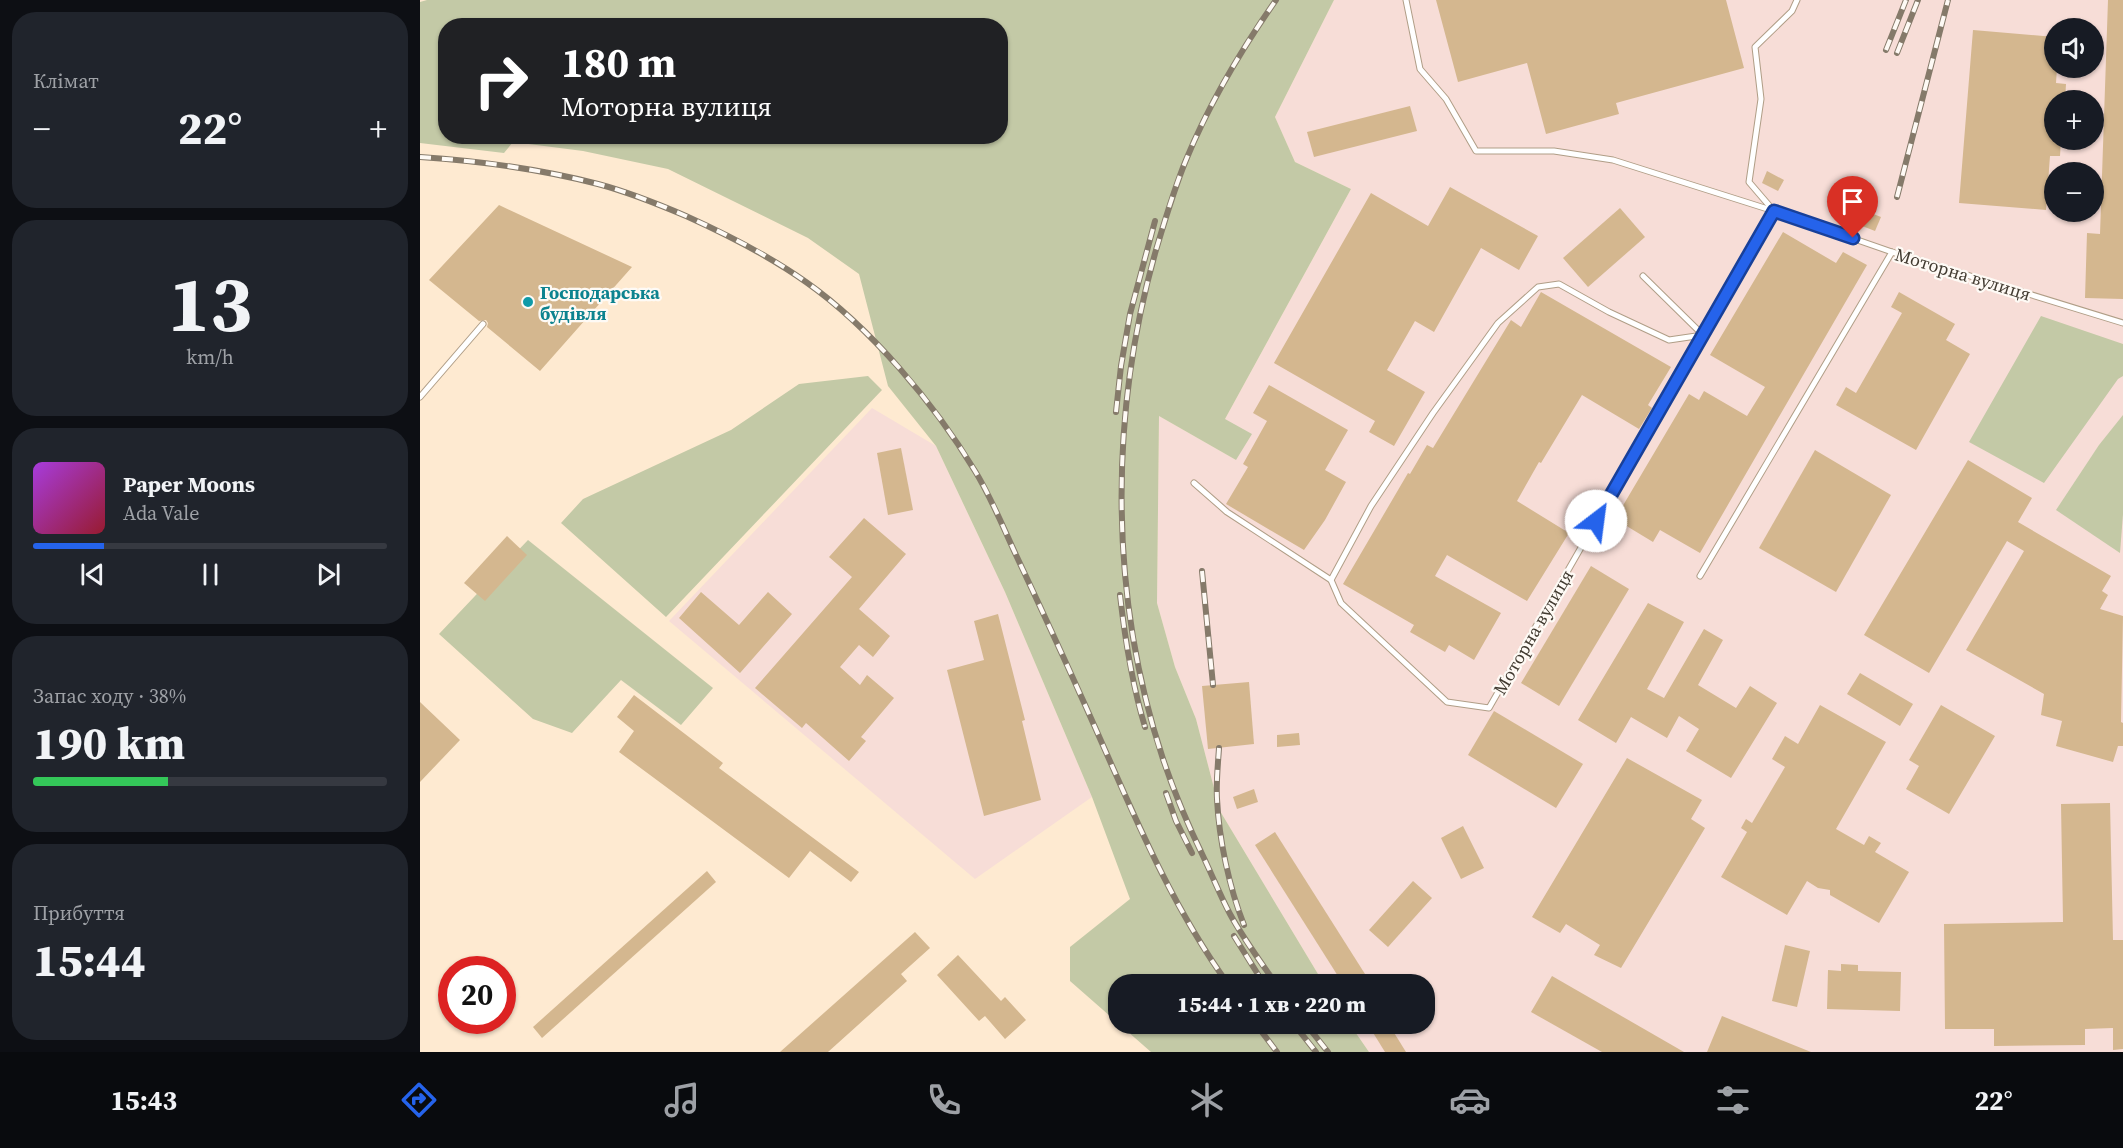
<!DOCTYPE html>
<html lang="uk">
<head>
<meta charset="utf-8">
<style>
  body { margin:0; font-family:"Source Serif 4",serif; background:#20242c; color:#f1f3f6; height:100vh; display:flex; flex-direction:column; font-size:22px; white-space:nowrap }
  * { box-sizing:border-box; margin:0 }
  p { font-size:20px; color:#9ea1a6 }
  .icon { flex:none; width:33px; height:33px; fill:none; stroke:currentColor; stroke-width:2; stroke-linecap:round; stroke-linejoin:round }
  .map { position:relative; flex:1; overflow:hidden }
  .drawer { display:flex; flex-direction:column; gap:12px; padding:12px; background:#0d0f14; width:420px }
  .drawer>* { flex:none }
  .banner { position:absolute; left:18px; top:18px; width:570px; height:126px; border-radius:24px; box-shadow:0 2px 4px #0004; background:#202124; color:#fff; overflow:hidden }
  .buttons { position:absolute; left:1624px; top:18px; display:grid; gap:12px }
  .buttons a { display:grid; place-items:center; width:60px; height:60px; border-radius:50%; background:#171b24; box-shadow:0 2px 4px #0004; font-size:30px }
  .speed { position:absolute; left:18px; top:956px; display:flex; gap:12px; font-size:30px; font-weight:700; text-align:center }
  .speed>* { display:grid; place-content:center; width:78px; height:78px; border-radius:50%; background:#171b24; box-shadow:0 2px 4px #0004; line-height:1 }
  .speed .limit { border:9px solid #d22; background:#fff; color:#111 }
  .pin { position:absolute; display:grid; place-items:center; width:51px; height:51px; color:#fff; margin:-62px -26px; border-radius:50% 50% 50% 0; rotate:-45deg; box-shadow:0 0 6px #0007 }
  .pin .icon { rotate:45deg }
  .me { position:absolute; width:66px; margin:-33px; rotate:30deg; stroke-linejoin:round; filter:drop-shadow(0 0 4px #0008) }
  .turn { display:flex; align-items:center; gap:21px; height:126px; padding:0 24px; font-size:27px }
  .turn .icon { width:78px; height:78px; stroke-width:2.5 }
  .turn b { display:block; font-size:42px; line-height:51px }
  .big { font-size:45px; font-weight:800; line-height:1.1 }
  .drawer .card { flex:1; display:flex; flex-direction:column; justify-content:center; gap:9px; min-width:0; padding:0 21px; border-radius:24px; background:#20242c }
  .drawer .dial { align-items:center; gap:0 }
  .dial b { font-size:78px; line-height:1 }
  .song { display:flex; align-items:center; gap:18px }
  .cover { width:72px; height:72px; border-radius:9px; background:linear-gradient(135deg,hsl(280 70% 55%),hsl(350 70% 35%)) }
  .played { height:6px; border-radius:3px; background:linear-gradient(90deg,#2563eb 20%,#363941 20%) }
  .keys { display:flex; justify-content:space-around; direction:ltr }
  .heat { display:flex; justify-content:space-between; align-items:center; font-size:33px; direction:ltr }
  .charge { height:9px; border-radius:4px; background:linear-gradient(90deg,#34c759 38%,#363941 0) }
  .trip { position:absolute; left:688px; top:974px; width:327px; height:60px; border-radius:24px; background:#171b24; box-shadow:0 2px 4px #0004; font-weight:800; line-height:60px; text-align:center }
  .dock { display:flex; height:96px; justify-content:space-around; align-items:center; background:#090b0e; color:#9ea1a6 }
  .dock .icon { width:42px; height:42px }
  .dock .active { color:#2563eb }
  .dock b { font-size:27px; color:#f1f3f6 }
  main { display:flex; flex:1; min-height:0 }
  .map>svg:first-child { display:block }
</style>
</head>
<body>
<main>
<section class="drawer">
<div class="card"><p>Клімат</p>
<div class="heat"><a>−</a><b class="big">22°</b><a>+</a></div>
</div>
<div class="card dial"><b>13</b><p>km/h</p></div>
<div class="card">
<div class="song"><i class="cover"></i><div><b>Paper Moons</b><p>Ada Vale</p></div></div>
<div class="played"></div>
<div class="keys"><svg class="icon" aria-label="previous" viewBox="0 0 24 24"><path d="M18 5L8 12l10 7zM5 5v14"/></svg><svg class="icon" aria-label="pause" viewBox="0 0 24 24"><path d="M8 5v14M16 5v14"/></svg><svg class="icon" aria-label="next" viewBox="0 0 24 24"><path d="M6 5l10 7-10 7zM19 5v14"/></svg></div>
</div>
<div class="card"><p>Запас ходу · 38%</p><b class="big">190 km</b><div class="charge"></div></div>
<div class="card"><p>Прибуття</p><b class="big">15:44</b></div>
</section>
<div class="map">
<svg width="1703" height="1052" viewBox="0 0 1703 1052">
  <rect width="100%" height="100%" fill="#feead1"/>
  <!-- industrial -->
  <g fill="#f7ddd7" fill-rule="evenodd">
    <path d="M914,0H1703V1052H949L929,1023H1005V984H904L800,811L776,719L755,667L737,603L739,416L816,460L805,419L931,189L875,162L855,117ZM1635,28H1674V68H1635ZM1635,100H1674V140H1635ZM1635,172H1674V212H1635Z"/>
    <path d="M452,408L516,446L585,592L672,797L555,879L249,621Z"/>
  </g>
  <!-- green -->
  <g fill="#c3c9a6" fill-rule="evenodd">
    <path d="M7,0H914L855,117L875,162L931,189L805,419L832,434L816,460L739,416L737,603L755,667L776,719L800,811L904,984H699V1023H929L949,1052H731L650,981V947L710,899L672,797L585,592L516,446L468,386L439,274L388,238L248,169L163,151L93,142L84,153L0,143V2ZM26,26H580V136H26Z"/>
    <path d="M1621,316L1703,344V376L1698,379L1624,483L1549,442Z"/>
    <path d="M448,376L462,390L246,617L141,523L163,499L311,430L379,384Z"/>
    <path d="M1703,415V514L1700,553L1636,510L1679,445Z"/>
    <path d="M108,540L293,688L261,725L201,680L152,733L113,719L19,634Z"/>
  </g>
  <!-- building -->
  <g fill="#d4b78f">
    <path d="M1016,0H1306L1324,68L1196,103L1199,114L1126,134L1107,63L1038,82Z"/>
    <path d="M1688,0H1703V299L1665,298L1667,233L1680,234Z"/>
    <path d="M1553,30L1635,37V68H1637L1636,83L1646,84L1645,100H1635V140H1641L1640,156H1630L1626,210L1539,203Z"/>
    <path d="M990,106L997,131L894,157L887,132Z"/>
    <path d="M1347,171L1364,180L1358,191L1342,183Z"/>
    <path d="M1030,187L1118,236L1099,270L1061,248L1014,332L995,321L967,370L1005,392L974,446L949,432L955,421L854,363L951,193L1008,226Z"/>
    <path d="M79,205L212,267L120,371L67,327L68,323L66,320L59,321L9,280Z"/>
    <path d="M1200,208L1225,237L1168,287L1143,258Z"/>
    <path d="M1443,210L1461,217L1455,231L1437,224Z"/>
    <path d="M1363,232L1416,263L1423,252L1447,265L1280,553L1240,530L1233,542L1195,519L1269,394L1279,400L1284,391L1327,416L1345,387L1290,355Z"/>
    <path d="M1121,292L1251,367L1228,405L1232,408L1219,429L1162,395L1121,463L1119,462L1097,501L1149,533L1107,601L1027,555L1015,576L1081,613L1054,660L1029,645L1025,652L990,632L994,625L923,584L988,473L990,474L1007,445L1013,448L1091,320L1101,327Z"/>
    <path d="M1479,292L1535,324L1526,340L1550,354L1496,450L1416,405L1426,387L1436,393L1482,313L1471,307Z"/>
    <path d="M849,385L928,430L905,470L926,482L905,520L884,550L806,504L828,467L823,464L847,421L833,413Z"/>
    <path d="M481,448L493,510L468,515L457,453Z"/>
    <path d="M1395,450L1471,495L1416,592L1339,548Z"/>
    <path d="M1548,460L1612,498L1598,522L1691,576L1682,591L1688,595L1680,609L1703,616L1701,722L1703,723V746H1698L1693,762L1636,746L1642,721L1621,715L1624,694L1546,650L1604,551L1587,541L1509,673L1444,635Z"/>
    <path d="M444,518L486,554L439,609L470,636L453,657L439,645L420,667L440,685L447,675L474,698L441,737L446,741L429,761L386,723L382,728L335,688L432,577L409,557Z"/>
    <path d="M87,536L107,555L65,601L44,583Z"/>
    <path d="M1171,566L1209,589L1139,706L1101,683Z"/>
    <path d="M281,592L319,625L348,592L372,614L320,673L259,618Z"/>
    <path d="M1228,603L1264,622L1227,689L1244,698L1284,629L1303,640L1278,685L1316,708L1330,686L1357,703L1311,778L1266,751L1279,729L1259,716L1247,738L1211,717L1196,743L1158,720Z"/>
    <path d="M578,614L605,720L602,721L621,800L564,816L527,670L564,660L554,621Z"/>
    <path d="M1440,673L1493,704L1480,726L1427,694Z"/>
    <path d="M829,682L834,744L788,749L782,686Z"/>
    <path d="M214,695L303,763L299,768L439,872L431,882L390,851L369,878L199,752L214,731L197,717Z"/>
    <path d="M0,702L40,740L0,782Z"/>
    <path d="M1400,705L1466,742L1416,829L1444,845L1449,836L1461,843L1455,852L1489,872L1459,923L1410,895V890L1398,888L1387,881L1367,915L1301,877L1327,832L1321,828L1326,819L1332,823L1365,767L1352,759L1365,736L1378,744Z"/>
    <path d="M1521,705L1575,736L1529,814L1486,789L1499,766L1489,760Z"/>
    <path d="M1074,711L1163,764L1136,808L1048,755Z"/>
    <path d="M879,733L880,745L857,747V735Z"/>
    <path d="M1207,758L1282,800L1271,819L1285,828L1201,968L1174,955L1180,945L1146,924L1140,933L1112,917Z"/>
    <path d="M834,789L838,802L817,809L813,797Z"/>
    <path d="M1690,803L1693,940H1703V1049L1693,1050V1028L1665,1029V1045L1574,1046V1029H1525L1524,924L1643,922L1641,804Z"/>
    <path d="M1043,826L1064,868L1041,879L1021,838Z"/>
    <path d="M855,832L945,974L930,984H923L835,845Z"/>
    <path d="M287,871L296,882L122,1038L113,1027Z"/>
    <path d="M993,881L1012,898L968,947L949,930Z"/>
    <path d="M495,932L510,948L481,974L487,981L408,1052H360Z"/>
    <path d="M1365,945L1390,951L1377,1007L1352,1001Z"/>
    <path d="M538,955L581,1001L585,997L606,1020L585,1039L565,1016L559,1021L517,975Z"/>
    <path d="M1421,964L1438,965V971L1481,972L1480,1011L1407,1009L1408,970L1421,971Z"/>
    <path d="M1132,976L1264,1052H1182L1111,1012Z"/>
    <path d="M1302,1016L1391,1052H1287Z"/>
    <path d="M947,1023H968L986,1052H965Z"/>
  </g>
  <g fill="none" stroke-linecap="round" stroke-linejoin="round">
    <defs>
      <g id="service">
        <path d="M986,0L1000,69L1026,99L1056,151H1134L1193,160L1354,211L1472,252L1703,323"/>
        <path d="M1353,210L1329,182L1341,99L1335,47L1372,11L1377,0"/>
        <path d="M1223,276L1283,335L1249,340L1189,312L1139,284L1118,287L1078,323L1013,413L951,506L911,580L921,603L1027,702L1069,708L1354,211"/>
        <path d="M0,397L63,324"/>
        <path d="M774,483L807,512L911,580"/>
        <path d="M1280,576L1472,252"/>
      </g>
    </defs>
    <!-- service casing -->
    <use href="#service" stroke="#b09e87" stroke-width="7"/>
    <!-- service -->
    <use href="#service" stroke="#fff" stroke-width="5"/>
    <defs>
      <g id="rail">
        <path d="M1466,50L1486,0"/>
        <path d="M1477,53L1498,0"/>
        <path d="M0,157C60,161 120,169 178,184C208,192 238,204 266,216C308,235 348,255 386,282C450,327 514,403 555,471C571,497 583,527 596,555C618,602 640,649 661,696C706,795 744,895 808,984"/>
        <path d="M1477,197L1528,0"/>
        <path d="M696,412L701,366L710,314L735,221"/>
        <path d="M782,571L793,685"/>
        <path d="M700,595C705,639 712,684 725,727"/>
        <path d="M799,748C798,764 796,782 797,799C799,839 809,887 824,925"/>
        <path d="M746,793L756,821L772,853"/>
        <path d="M814,936L844,984"/>
        <path d="M856,984C840,961 823,938 810,914C800,895 792,875 783,856C768,825 754,792 743,759C689,596 689,415 736,250C745,220 754,189 766,160C789,104 821,50 856,0"/>
        <path d="M835,1023L857,1052"/>
        <path d="M873,1023L896,1052"/>
        <path d="M885,1023L908,1052"/>
      </g>
    </defs>
    <!-- rail casing -->
    <use href="#rail" stroke="#857a6a" stroke-width="6"/>
    <!-- rail -->
    <use href="#rail" stroke="#fefaf5" stroke-width="4" stroke-dasharray="11" stroke-linecap="butt"/>
  </g>
  <g fill="none" stroke-linecap="round" stroke-linejoin="round">
    <defs>
      <path id="route" d="M1176,521L1354,211L1433,238"/>
    </defs>
    <!-- route casing -->
    <use href="#route" stroke="#184099" stroke-width="15"/>
    <!-- route -->
    <use href="#route" stroke="#2563eb" stroke-width="10"/>
  </g>
  <!-- markers -->
  <circle fill="#0f9aa8" stroke="#fefaf5" stroke-width="2" cx="108" cy="302" r="6"/>
  <g text-anchor="middle" dominant-baseline="central" stroke-width="4.5" stroke-linejoin="round" paint-order="stroke">
    <!-- street labels -->
    <g font-size="18" fill="#423b31" stroke="#fefaf5">
      <text transform="translate(1543 274) rotate(17)">Моторна вулиця</text>
      <text transform="translate(1113 632) rotate(-60)">Моторна вулиця</text>
    </g>
    <!-- culture labels -->
    <g font-size="18" font-weight="bold" fill="#0d838f" stroke="#fefaf5" text-anchor="start">
      <text x="120" y="292">Господарська<tspan x="120" dy="21">будівля</tspan></text>
    </g>
  </g>
</svg>
<div class="buttons">
<a><svg class="icon" aria-label="sound" viewBox="0 0 24 24"><path d="M4 9h4l5-4v14l-5-4H4zM17 9q2 3 0 6"/></svg></a>
<a>+</a>
<a>−</a>
</div>
<div class="speed"><div class="limit">20</div></div>
<div class="pin" style="left:1433px;top:238px;background:#d93025"><svg class="icon" aria-label="arrive" viewBox="0 0 24 24"><path d="M6 21V4h12l-3 4 3 4H6"/></svg></div>
<svg class="me" style="left:1176px;top:521px" viewBox="-20 -20 40 40"><circle r="19" fill="#fff"/><path d="M0-13L10 11 0 6-10 11z" fill="#2563eb"/></svg>
<div class="trip">15:44 · 1 хв · 220 m</div>
<div class="banner">
<div class="turn"><svg class="icon" aria-label="right" viewBox="0 0 24 24"><path d="M7 20v-9h11M14 6l5 5-5 5"/></svg><div><b>180 m</b>Моторна вулиця</div></div>
</div>
</div>
</main>
<nav class="dock">
<b>15:43</b>
<svg class="icon active" aria-label="directions" viewBox="0 0 24 24"><path d="M12 3l9 9-9 9-9-9zM9 14v-3h6M13 9l2 2-2 2"/></svg>
<svg class="icon" aria-label="music" viewBox="0 0 24 24"><path d="M9 18V5l10-2v13"/><circle cx="6" cy="18" r="3"/><circle cx="16" cy="16" r="3"/></svg>
<svg class="icon" aria-label="phone" viewBox="0 0 24 24"><path d="M5 4h4l2 5-3 2q2 4 5 5l2-3 5 2v4C11 20 4 13 5 4z"/></svg>
<svg class="icon" aria-label="climate" viewBox="0 0 24 24"><path d="M12 3v18M4 7l16 10M4 17L20 7"/></svg>
<svg class="icon" aria-label="car" viewBox="0 0 24 24"><path d="M5 17H2v-5l4-1 3-4h7l3 4 3 1v5h-3M9 17h6M6 11h13"/><circle cx="7" cy="17" r="2"/><circle cx="17" cy="17" r="2"/></svg>
<svg class="icon" aria-label="filters" viewBox="0 0 24 24"><path d="M4 7h16M4 17h16"/><circle cx="9" cy="7" r="2"/><circle cx="15" cy="17" r="2"/></svg>
<b>22°</b>
</nav>
</body>
</html>
